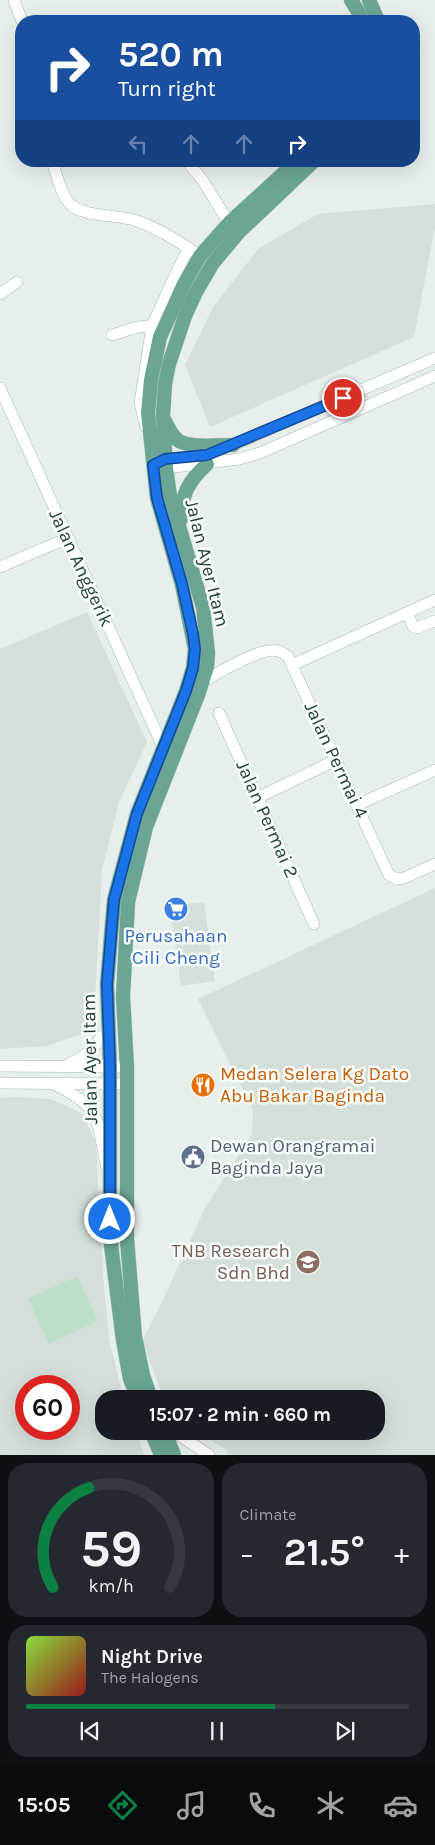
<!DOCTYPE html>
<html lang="en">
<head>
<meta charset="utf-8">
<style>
  body { margin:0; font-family:Karla,sans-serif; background:#242831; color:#f1f3f6; height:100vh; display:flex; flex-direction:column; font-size:19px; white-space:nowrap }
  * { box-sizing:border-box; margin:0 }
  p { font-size:16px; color:#9ea1a6 }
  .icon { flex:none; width:28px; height:28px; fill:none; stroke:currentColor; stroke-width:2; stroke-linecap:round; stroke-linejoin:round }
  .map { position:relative; height:1455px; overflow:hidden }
  .drawer { display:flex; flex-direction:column; gap:8px; padding:8px; background:#0d0f14; flex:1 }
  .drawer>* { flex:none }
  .top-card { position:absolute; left:15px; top:15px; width:405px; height:152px; border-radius:20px; box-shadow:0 5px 20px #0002; background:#1a4fa0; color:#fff; overflow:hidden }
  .speed { position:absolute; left:15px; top:1375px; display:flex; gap:10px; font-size:25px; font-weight:700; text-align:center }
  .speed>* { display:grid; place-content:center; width:65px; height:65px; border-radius:50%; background:#171b24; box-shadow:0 5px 20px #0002; line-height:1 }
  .speed .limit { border:8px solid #d22; background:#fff; color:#111 }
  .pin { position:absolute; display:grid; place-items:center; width:42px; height:42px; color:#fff; margin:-21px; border:2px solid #fff; border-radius:50%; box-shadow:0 1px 5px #0007 }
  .me { position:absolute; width:55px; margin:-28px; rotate:0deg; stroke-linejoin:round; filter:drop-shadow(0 0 4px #0008) }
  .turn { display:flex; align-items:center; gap:18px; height:105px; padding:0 20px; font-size:22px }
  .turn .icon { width:65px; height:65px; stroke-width:2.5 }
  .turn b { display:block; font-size:35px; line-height:42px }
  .lanes { display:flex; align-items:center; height:48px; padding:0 20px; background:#0003; justify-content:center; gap:25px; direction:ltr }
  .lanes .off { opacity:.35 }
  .big { font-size:38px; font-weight:700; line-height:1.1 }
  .drawer .widget { flex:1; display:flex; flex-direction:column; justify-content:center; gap:8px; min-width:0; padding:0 18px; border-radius:20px; background:#242831 }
  .drawer .dial { align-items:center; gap:0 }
  .dial svg { height:130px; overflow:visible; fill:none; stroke:#363941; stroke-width:7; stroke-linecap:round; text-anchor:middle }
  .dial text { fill:#f1f3f6; stroke:none }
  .song { display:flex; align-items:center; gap:15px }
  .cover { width:60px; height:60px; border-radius:8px; background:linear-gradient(135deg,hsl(90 70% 55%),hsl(0 70% 35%)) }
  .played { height:5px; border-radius:2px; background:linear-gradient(90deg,#0b8043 65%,#363941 65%) }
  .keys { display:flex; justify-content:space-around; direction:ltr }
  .heat { display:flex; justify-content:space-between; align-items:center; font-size:28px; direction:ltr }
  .drawer .tiles { flex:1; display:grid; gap:8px; grid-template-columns:1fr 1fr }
  .widget:last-child { grid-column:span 2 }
  .trip { position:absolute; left:95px; top:1390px; width:290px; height:50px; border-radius:20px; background:#171b24; box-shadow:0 5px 20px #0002; font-weight:700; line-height:50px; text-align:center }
  .menu { display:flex; height:80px; justify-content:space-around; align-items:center; background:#090b0e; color:#9ea1a6 }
  .menu .icon { width:35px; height:35px }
  .menu .selected { color:#0b8043 }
  .menu b { font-size:22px; color:#f1f3f6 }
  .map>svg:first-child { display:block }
</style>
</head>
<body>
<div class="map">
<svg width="435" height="1455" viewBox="0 0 435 1455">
  <rect width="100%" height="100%" fill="#e6efeb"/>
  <!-- built -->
  <g fill="#d4dfda" fill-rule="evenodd">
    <path d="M435,204V227L414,337L210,427L185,365L213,307L258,249L318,214Z"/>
    <path d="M87,612L147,742L119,802L102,870L95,1002L81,1034L47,1046L0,1049V649Z"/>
    <path d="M435,888V1455H227L228,1451L196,1431H376V1399H164L142,1341L161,1304L205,1208L252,1134L253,1110L198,999Z"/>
    <path d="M204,902L215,981L181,986L170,906Z"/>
    <path d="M15,1097L51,1099L82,1113L96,1143L103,1274L109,1340L124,1399H104V1431H136L144,1455H0V1098ZM26,1386H69V1429H26Z"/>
  </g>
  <!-- green -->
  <path fill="#bfe0c8" d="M77,1276L98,1321L49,1344L28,1299Z"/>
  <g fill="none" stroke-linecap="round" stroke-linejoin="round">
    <defs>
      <g id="minor">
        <path d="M14,0L22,21"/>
        <path d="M52,161C57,174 60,194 70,204C84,218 119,214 137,221C157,228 177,240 194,252"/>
        <path d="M187,161L203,181L229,223"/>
        <path d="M0,294L17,282"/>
        <path d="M112,335L138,327L152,326"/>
        <path d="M0,388L163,747"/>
        <path d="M146,427L140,403L152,326L178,269L189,248"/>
        <path d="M158,463L165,459L207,455L233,445L435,358"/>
        <path d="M159,467L166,468L239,459L260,453L435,376"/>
        <path d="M0,567L68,538"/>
        <path d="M407,613L413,626L417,628L435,621"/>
        <path d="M292,665L435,600"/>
        <path d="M202,682C218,673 261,646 278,651C282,652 285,654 288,657L389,875L397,879L404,878L435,864"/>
        <path d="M219,713L314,924"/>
        <path d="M257,798L336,760"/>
        <path d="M357,805L435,770"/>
        <path d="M67,1065C90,1054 95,1048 108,1027"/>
        <path d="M0,1066L127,1067"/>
        <path d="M0,1083L127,1084"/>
        <path d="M56,1085C101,1107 97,1120 106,1165"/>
        <path d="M173,1431L209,1455"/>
      </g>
      <g id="major">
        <path d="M351,0L364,21"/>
        <path d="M369,0L378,21"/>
        <path d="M165,421C169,429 173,439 181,442C196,448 217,445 233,445"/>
        <path d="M181,519C182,493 188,482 207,464"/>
        <path d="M138,1399L130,1379L123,1340L110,1237V1067L107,984L114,900L137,814L186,691L193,668L195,649L182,585L157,498L148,413L151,380L160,337L184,284L200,256L229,223L297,161"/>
        <path d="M151,1399L143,1375L135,1337L127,1239V1067L123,997L128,902L146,827L198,695L207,667L208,653L203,607L170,496L166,468L163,415L165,384L169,364L185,316L196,292L213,263L239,232L314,161"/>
        <path d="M151,1431L161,1455"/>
        <path d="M164,1431L174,1455"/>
      </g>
    </defs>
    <!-- minor casing -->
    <use href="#minor" stroke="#a8b8b2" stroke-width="12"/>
    <!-- major casing -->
    <use href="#major" stroke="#c2cac8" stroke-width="15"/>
    <!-- minor -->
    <use href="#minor" stroke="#fff" stroke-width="11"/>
    <!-- major -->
    <use href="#major" stroke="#6aa596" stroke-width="14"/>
  </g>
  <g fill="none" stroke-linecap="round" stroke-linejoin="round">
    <defs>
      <path id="route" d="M110,1219V1067L107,984L114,900L137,814L186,691L193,668L195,649L193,634L182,584L157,498L153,465L165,459L207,455L343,398"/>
    </defs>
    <!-- route casing -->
    <use href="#route" stroke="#114b97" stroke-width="12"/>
    <!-- route -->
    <use href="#route" stroke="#1a73e8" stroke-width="9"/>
  </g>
  <!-- icons -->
  <defs>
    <symbol id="supermarket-disc" viewBox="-11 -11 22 22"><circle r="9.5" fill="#3f7fe0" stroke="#f7fbf9"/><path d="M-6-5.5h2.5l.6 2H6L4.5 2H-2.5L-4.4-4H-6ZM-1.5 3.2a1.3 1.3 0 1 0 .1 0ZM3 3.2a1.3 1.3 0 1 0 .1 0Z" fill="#fff"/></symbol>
    <symbol id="restaurant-disc" viewBox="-11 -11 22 22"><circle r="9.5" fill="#e8710a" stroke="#f7fbf9"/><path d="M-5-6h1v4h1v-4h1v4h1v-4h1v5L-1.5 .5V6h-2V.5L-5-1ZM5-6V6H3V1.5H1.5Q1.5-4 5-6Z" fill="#fff"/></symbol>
    <symbol id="civic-disc" viewBox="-11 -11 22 22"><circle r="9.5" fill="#5c6f8a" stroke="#f7fbf9"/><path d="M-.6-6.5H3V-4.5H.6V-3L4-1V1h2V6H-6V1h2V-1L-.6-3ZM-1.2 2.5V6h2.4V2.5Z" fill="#fff"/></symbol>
    <symbol id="university-disc" viewBox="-11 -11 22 22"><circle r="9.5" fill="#8d6e63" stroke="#f7fbf9"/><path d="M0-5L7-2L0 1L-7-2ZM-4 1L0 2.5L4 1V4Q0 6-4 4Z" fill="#fff"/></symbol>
  </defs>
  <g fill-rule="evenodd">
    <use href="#supermarket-disc" x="162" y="895" width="28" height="28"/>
    <use href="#restaurant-disc" x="189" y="1071" width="28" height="28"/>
    <use href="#civic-disc" x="179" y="1143" width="28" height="28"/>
    <use href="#university-disc" x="294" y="1248" width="28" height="28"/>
  </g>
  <g text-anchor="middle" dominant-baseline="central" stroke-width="5" stroke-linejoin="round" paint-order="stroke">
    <!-- street labels -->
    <g font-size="19" fill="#24423a" stroke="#f7fbf9">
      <text transform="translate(207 563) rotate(76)">Jalan Ayer Itam</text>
      <text transform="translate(81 568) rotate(65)">Jalan Anggerik</text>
      <text transform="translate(336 760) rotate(65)">Jalan Permai 4</text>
      <text transform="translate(267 819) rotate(66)">Jalan Permai 2</text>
      <text transform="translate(90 1059) rotate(-91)">Jalan Ayer Itam</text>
    </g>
    <!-- shop labels -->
    <g font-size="19" fill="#366cbe" stroke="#f7fbf9">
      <text x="176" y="936">Perusahaan<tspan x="176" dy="22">Cili Cheng</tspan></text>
    </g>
    <!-- food labels -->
    <g font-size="19" fill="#c56008" stroke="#f7fbf9" text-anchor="start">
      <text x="220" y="1074">Medan Selera Kg Dato<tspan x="220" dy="22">Abu Bakar Baginda</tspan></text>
    </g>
    <!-- service labels -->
    <g font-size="19" fill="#4e5e75" stroke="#f7fbf9" text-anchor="start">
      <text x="210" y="1146">Dewan Orangramai<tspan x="210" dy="22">Baginda Jaya</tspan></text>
    </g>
    <!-- education labels -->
    <g font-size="19" fill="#785e54" stroke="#f7fbf9" text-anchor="end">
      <text x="290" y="1251">TNB Research<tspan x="290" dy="22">Sdn Bhd</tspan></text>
    </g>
  </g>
</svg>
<div class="speed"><div class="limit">60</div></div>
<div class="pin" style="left:343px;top:398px;background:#d93025"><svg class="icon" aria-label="arrive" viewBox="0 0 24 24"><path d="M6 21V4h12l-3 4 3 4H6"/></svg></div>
<svg class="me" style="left:110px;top:1219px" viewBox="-20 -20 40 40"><circle r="17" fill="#1a73e8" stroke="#fff" stroke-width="3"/><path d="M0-11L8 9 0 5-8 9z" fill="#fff"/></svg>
<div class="trip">15:07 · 2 min · 660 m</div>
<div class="top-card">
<div class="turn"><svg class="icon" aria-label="right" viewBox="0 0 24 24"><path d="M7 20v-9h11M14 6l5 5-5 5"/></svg><div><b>520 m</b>Turn right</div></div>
<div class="lanes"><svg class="icon off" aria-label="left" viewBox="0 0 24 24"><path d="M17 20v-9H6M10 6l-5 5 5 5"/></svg><svg class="icon off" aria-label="ahead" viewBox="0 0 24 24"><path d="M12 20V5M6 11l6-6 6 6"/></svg><svg class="icon off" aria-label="ahead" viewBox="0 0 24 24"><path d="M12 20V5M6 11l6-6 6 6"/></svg><svg class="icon" aria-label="right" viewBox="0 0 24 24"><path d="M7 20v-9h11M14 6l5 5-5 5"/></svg></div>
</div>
</div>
<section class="drawer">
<div class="tiles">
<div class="widget dial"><svg viewBox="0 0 100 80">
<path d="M14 69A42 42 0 1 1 86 69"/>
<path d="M14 69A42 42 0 0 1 36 8" stroke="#0b8043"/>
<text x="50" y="56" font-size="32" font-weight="700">59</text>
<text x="50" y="72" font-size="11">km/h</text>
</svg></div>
<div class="widget"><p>Climate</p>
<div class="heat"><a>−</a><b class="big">21.5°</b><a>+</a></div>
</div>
<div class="widget">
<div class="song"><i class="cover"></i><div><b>Night Drive</b><p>The Halogens</p></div></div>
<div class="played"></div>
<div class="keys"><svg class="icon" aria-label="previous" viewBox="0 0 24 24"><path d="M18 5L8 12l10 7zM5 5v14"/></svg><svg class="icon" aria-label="pause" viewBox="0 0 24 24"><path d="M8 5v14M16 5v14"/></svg><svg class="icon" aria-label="next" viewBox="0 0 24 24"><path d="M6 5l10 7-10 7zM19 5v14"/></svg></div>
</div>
</div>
</section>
<nav class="menu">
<b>15:05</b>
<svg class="icon selected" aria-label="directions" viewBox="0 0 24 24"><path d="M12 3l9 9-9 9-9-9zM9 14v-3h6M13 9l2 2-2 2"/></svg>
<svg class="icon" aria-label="music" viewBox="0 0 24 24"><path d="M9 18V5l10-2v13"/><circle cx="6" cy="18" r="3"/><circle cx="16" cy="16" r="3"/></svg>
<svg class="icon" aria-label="phone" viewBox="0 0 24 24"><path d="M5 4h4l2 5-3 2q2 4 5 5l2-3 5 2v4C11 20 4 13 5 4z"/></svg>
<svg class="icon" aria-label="climate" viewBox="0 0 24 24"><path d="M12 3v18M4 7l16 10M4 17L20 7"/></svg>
<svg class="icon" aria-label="car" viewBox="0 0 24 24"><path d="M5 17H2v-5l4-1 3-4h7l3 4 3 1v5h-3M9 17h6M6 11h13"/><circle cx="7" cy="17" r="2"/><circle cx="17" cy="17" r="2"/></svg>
</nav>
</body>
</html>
